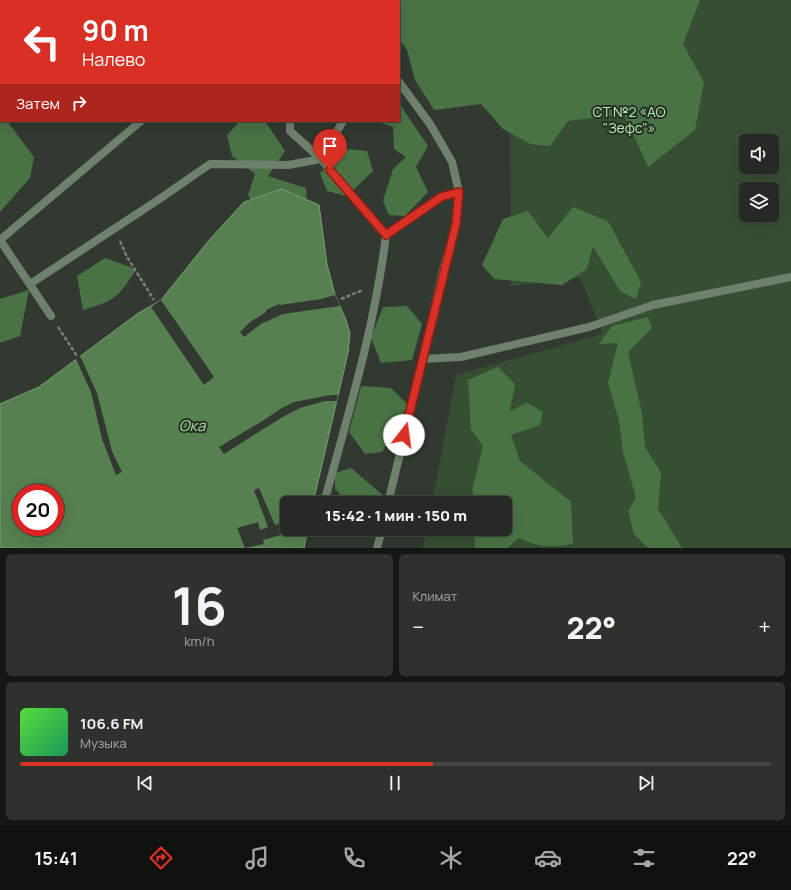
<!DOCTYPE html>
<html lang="ru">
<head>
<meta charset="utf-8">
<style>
  body { margin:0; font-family:Manrope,sans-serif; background:#2d332c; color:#f1f3f6; height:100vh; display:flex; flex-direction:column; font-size:15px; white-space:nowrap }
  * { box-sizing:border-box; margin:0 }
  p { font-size:13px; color:#a3a7a6 }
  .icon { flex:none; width:22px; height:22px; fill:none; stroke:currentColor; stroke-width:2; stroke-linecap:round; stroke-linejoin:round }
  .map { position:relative; height:548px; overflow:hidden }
  .details { display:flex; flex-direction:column; gap:6px; padding:6px; background:#141814; flex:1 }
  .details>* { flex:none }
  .guide { position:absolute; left:0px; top:0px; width:400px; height:122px; box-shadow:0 4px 16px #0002,0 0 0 1px #424741; background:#d93025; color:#fff; overflow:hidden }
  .tools { position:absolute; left:739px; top:134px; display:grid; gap:8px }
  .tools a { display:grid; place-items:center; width:40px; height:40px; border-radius:6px; background:#252b24; box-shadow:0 4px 16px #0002,0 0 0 1px #424741; font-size:20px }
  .speed { position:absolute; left:12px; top:484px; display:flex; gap:8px; font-size:20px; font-weight:700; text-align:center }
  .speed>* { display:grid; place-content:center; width:52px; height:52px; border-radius:50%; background:#252b24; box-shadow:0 4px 16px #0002,0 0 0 1px #424741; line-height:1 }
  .speed .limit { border:6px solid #d22; background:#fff; color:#111 }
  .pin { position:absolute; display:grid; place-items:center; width:34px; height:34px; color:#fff; margin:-41px -17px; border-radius:50% 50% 50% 0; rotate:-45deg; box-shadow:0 0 4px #0007 }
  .pin .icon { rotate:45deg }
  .me { position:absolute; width:44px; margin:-22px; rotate:15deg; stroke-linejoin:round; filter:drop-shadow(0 0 3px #0008) }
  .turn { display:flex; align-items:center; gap:14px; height:84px; padding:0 16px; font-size:18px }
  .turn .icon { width:52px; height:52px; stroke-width:2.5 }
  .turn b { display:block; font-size:28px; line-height:34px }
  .then { display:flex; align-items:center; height:38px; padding:0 16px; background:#0003; gap:8px; font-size:15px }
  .big { font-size:30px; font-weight:800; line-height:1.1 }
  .details .widget { flex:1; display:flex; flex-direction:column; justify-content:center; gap:6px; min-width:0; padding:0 14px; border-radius:6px; background:#2d332c }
  .details .dial { align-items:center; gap:0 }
  .dial b { font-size:52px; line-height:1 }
  .song { display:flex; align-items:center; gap:12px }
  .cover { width:48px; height:48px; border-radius:6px; background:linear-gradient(135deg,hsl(110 70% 55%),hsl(150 70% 35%)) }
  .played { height:4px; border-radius:2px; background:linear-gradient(90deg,#d93025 55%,#424741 55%) }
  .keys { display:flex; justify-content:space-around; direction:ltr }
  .heat { display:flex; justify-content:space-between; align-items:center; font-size:22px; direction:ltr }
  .details .tiles { flex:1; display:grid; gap:6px; grid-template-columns:1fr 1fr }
  .widget:last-child { grid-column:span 2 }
  .trip { position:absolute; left:280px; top:496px; width:232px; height:40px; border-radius:6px; background:#252b24; box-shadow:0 4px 16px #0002,0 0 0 1px #424741; font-weight:800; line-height:40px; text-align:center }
  .dock { display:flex; height:64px; justify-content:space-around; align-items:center; background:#0f110e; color:#a3a7a6 }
  .dock .icon { width:28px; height:28px }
  .dock .on { color:#d93025 }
  .dock b { font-size:18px; color:#f1f3f6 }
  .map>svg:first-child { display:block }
</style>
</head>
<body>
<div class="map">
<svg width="791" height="548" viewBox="0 0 791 548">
  <rect width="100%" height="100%" fill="#313930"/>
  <!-- green -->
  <path fill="#364f32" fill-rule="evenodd" d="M506,0H791V548H423L427,529H505V503H432L456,375L602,334L599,324L580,278L511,286L510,77ZM746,141H772V167H746ZM746,189H772V215H746Z"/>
  <!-- forest -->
  <g fill="#4a7345">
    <path d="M358,0H700L683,44L704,82L695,130L648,167L624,114L568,121L550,146L530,144L503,129L481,104L434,110L415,80L407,50L399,39V1Z"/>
    <path d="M399,103L428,146L416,167L428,192L405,216L389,215L383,201L393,169L406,157L394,149L393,127L376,121H399Z"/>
    <path d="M0,111L1,121H7L34,157L30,178L0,212Z"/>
    <path d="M240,121H265L285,151L268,176L306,188L307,206L259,216L248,195L255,174L232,156L227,135Z"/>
    <path d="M346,149L367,151L373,171L347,196L327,191L320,173Z"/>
    <path d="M573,207L608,221L641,282L636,299L620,291L593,246L587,269L562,285L494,279L482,265L503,219L528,211L548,238Z"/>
    <path d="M105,258L136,269C119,297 114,301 83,310L77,276Z"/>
    <path d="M29,290L20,336L0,343V299Z"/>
    <path d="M407,306L422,324L412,360L381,363L371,338L383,307Z"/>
    <path d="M648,317L652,328L628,352L642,414L645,447L661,473L658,509L682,548H648L634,534L628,511L636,498L623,452L619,421L608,383L618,343L599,344L612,326Z"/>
    <path d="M498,367L515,384L510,411L527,403L543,412L540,425L511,435L520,461L571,502L573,544C550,548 540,547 518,538L508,548H475V534L481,529H505V503H477L472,490L483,446L471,430L468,380Z"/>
    <path d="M361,386L391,388L408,405L382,452L365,454L349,432Z"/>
    <path d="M351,468L385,497L384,503H348L335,489V473Z"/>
  </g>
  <!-- water -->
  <path fill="#568050" stroke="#7d9c79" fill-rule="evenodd" d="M282,189L319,205L327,264L335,295L346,320L350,333L348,353L313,503H287V529H308L304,548H0V404L39,387L137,314L161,300L210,239L244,202ZM21,493H55V527H21Z"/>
  <!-- pier -->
  <g fill="#313930">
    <path d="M335,295L340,306L283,314L261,324L244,337L240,332L250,322L266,312V310L279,304L280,305L321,299Z"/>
    <path d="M161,300L214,377L204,385L151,307Z"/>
    <path d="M80,356L97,393L112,451L122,472L116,475L102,439L91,392L76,359Z"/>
    <path d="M331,395H338L337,401H325L300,408L281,418L224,454L219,447L264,420L280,409L294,402Z"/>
    <path d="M259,488L275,525L287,522V529H302L263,540L264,544L245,548L237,528L258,522L260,530L268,527L254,490Z"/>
  </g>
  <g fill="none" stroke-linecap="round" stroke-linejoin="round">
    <!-- path -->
    <g stroke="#7a8179" stroke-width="2.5" stroke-dasharray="4 2" stroke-linecap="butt">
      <path d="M343,0V1"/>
      <path d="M3,1L5,0"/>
      <path d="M186,1V0"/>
      <path d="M0,2H1"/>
      <path d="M120,241L127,257L154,300"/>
      <path d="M341,299L363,290"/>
      <path d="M58,327L77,356"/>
    </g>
    <!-- lane -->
    <g stroke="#6e816c" stroke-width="8">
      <path d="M343,121L321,159L386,235"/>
      <path d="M0,240L141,121"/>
      <path d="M0,240L51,316"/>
      <path d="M30,284L158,200L210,164L288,165L321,159L290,131V121"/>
      <path d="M423,359L461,357L589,327L653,305L791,277"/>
      <path d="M324,503C348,415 375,326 386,235L441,197L459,192"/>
      <path d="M388,503L423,359L442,274L456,224L459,192L452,162L430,124L399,82"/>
      <path d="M377,548L382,529"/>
    </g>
  </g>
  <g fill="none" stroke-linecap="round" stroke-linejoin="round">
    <defs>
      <path id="route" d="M330,170L386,235L441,197L459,192L456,224L404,435"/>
    </defs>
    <!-- route casing -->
    <use href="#route" stroke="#8d1f18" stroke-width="10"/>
    <!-- route -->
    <use href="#route" stroke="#d93025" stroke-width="7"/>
  </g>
  <g text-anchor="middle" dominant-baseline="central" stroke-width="4" stroke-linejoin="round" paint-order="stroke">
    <!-- park labels -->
    <g font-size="14" fill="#afefa7" stroke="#272f26">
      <text x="629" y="111">СТ №2 «АО<tspan x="629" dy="16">"Зефс"»</tspan></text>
    </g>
    <!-- water labels -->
    <g font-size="15" font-style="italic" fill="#a1e099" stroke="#272f26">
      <text x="192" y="425">Ока</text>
    </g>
  </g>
</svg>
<div class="tools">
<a><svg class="icon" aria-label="sound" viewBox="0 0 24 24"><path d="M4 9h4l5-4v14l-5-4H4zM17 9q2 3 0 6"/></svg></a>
<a><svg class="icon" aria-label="layers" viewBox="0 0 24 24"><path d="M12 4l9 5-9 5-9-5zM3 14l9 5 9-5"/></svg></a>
</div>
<div class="speed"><div class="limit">20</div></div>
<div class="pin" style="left:330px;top:170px;background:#d93025"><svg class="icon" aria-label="arrive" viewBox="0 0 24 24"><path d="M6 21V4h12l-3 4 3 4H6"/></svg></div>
<svg class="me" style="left:404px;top:435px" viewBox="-20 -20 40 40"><circle r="19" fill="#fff"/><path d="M0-13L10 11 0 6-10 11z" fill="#d93025"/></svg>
<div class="trip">15:42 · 1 мин · 150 m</div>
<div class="guide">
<div class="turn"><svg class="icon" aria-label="left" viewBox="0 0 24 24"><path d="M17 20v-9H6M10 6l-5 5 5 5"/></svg><div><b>90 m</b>Налево</div></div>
<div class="then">Затем<svg class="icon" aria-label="right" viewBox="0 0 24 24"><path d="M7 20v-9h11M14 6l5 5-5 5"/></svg></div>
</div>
</div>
<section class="details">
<div class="tiles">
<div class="widget dial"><b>16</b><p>km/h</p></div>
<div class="widget"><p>Климат</p>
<div class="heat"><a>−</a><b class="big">22°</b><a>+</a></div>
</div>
<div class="widget">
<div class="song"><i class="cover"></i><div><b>106.6 FM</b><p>Музыка</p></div></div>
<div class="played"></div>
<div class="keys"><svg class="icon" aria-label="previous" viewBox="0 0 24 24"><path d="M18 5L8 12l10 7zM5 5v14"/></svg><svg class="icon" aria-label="pause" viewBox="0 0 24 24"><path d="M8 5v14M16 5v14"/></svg><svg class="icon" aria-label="next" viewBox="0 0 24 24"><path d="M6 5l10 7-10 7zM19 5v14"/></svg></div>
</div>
</div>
</section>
<nav class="dock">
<b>15:41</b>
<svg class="icon on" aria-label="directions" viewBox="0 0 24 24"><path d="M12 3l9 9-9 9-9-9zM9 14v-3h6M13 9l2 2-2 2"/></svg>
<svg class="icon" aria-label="music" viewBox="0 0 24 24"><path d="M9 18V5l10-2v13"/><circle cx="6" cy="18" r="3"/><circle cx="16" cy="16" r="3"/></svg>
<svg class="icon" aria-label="phone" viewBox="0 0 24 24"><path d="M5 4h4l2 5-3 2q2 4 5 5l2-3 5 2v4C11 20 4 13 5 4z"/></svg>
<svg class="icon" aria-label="climate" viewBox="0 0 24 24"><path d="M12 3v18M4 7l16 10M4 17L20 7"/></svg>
<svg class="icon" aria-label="car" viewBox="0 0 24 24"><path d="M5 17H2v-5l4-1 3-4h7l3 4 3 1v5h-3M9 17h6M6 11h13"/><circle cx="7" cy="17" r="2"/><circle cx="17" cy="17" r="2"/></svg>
<svg class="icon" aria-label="filters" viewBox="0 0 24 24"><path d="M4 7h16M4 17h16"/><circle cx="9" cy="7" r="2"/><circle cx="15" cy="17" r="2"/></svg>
<b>22°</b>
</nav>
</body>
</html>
